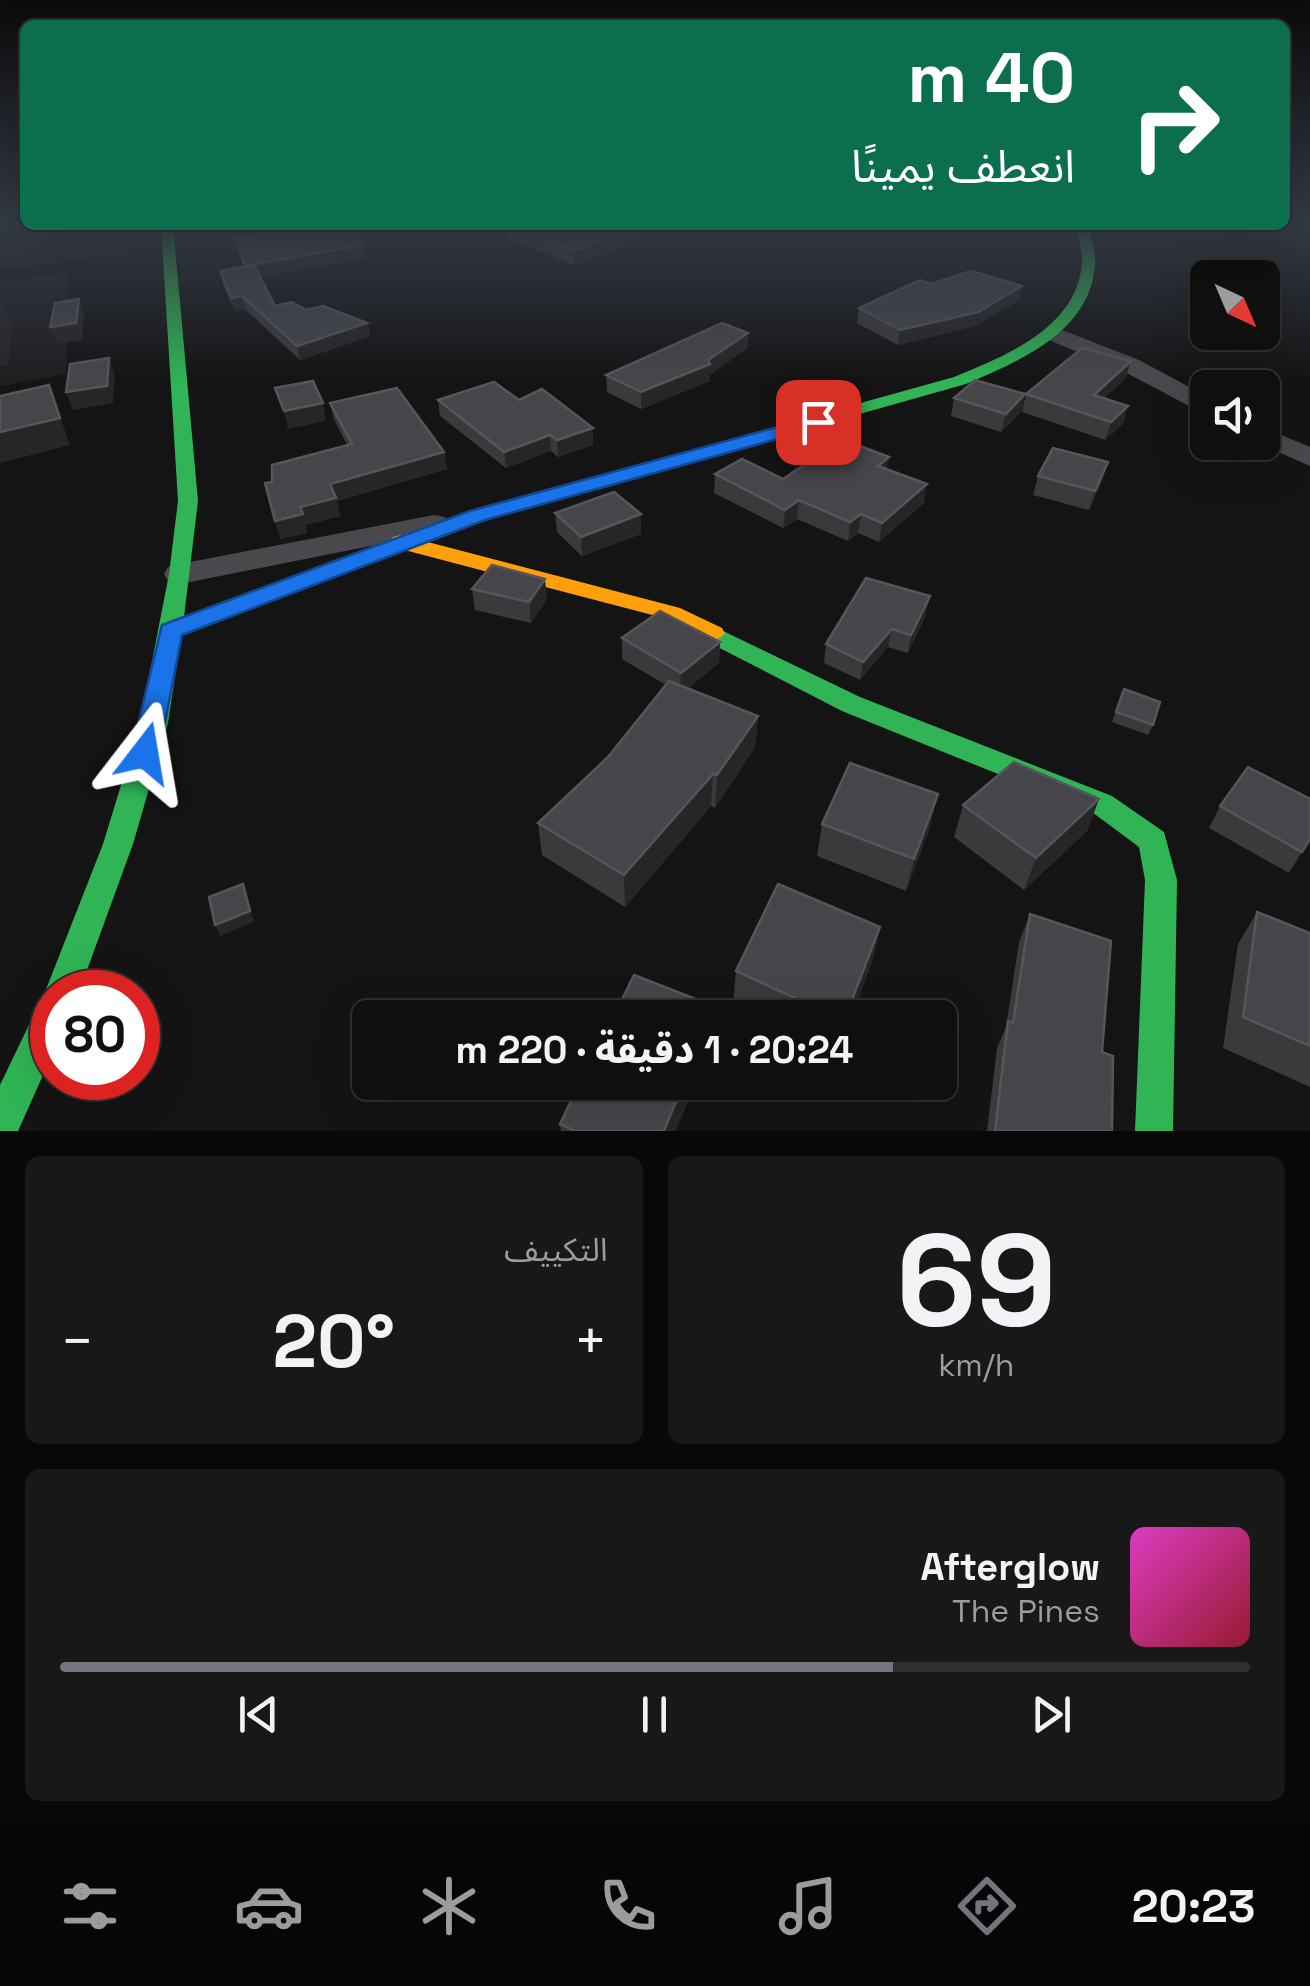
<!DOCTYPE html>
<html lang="ar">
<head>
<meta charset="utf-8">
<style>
  body { margin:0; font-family:"Space Grotesk","Noto Sans Arabic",sans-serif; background:#181818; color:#f1f3f6; direction:rtl; height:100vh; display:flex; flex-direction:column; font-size:38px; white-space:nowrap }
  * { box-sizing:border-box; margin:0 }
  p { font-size:32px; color:#9b9c9e }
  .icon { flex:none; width:55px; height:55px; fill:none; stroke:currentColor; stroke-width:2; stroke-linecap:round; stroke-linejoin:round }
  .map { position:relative; height:1131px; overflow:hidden; direction:ltr }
  .side { display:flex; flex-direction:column; gap:25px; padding:25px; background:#080808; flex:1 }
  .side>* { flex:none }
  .hud { position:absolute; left:20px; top:20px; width:1270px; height:210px; border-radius:15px; box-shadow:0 10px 40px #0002,0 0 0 2px #2f2f2f; direction:rtl; background:#0b6e4f; color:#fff; overflow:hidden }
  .needle { width:65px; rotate:136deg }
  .controls { position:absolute; left:1190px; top:260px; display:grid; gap:20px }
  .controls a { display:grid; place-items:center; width:90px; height:90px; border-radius:15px; background:#0f0f0f; box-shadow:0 10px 40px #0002,0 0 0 2px #2f2f2f; font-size:50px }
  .speed { position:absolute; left:30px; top:970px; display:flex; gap:20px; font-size:50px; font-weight:700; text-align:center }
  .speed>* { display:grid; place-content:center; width:130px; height:130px; border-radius:50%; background:#0f0f0f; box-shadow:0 10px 40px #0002,0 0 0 2px #2f2f2f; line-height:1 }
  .speed .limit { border:15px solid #d22; background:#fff; color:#111 }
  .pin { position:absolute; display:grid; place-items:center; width:85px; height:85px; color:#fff; margin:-42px; border-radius:20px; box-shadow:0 5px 15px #0006 }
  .me { position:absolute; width:110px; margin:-55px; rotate:14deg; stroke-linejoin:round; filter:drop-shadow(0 0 8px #0008) }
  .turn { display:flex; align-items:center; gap:35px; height:210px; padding:0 50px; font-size:45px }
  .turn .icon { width:130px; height:130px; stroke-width:2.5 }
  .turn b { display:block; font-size:70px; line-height:85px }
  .big { font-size:75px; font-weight:800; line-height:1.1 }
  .side .tile { flex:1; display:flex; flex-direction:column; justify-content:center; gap:15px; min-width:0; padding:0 35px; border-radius:15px; background:#181818 }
  .side .dial { align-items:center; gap:0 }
  .dial b { font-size:130px; line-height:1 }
  .song { display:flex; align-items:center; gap:30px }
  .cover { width:120px; height:120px; border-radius:15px; background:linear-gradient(135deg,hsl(310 70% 55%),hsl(350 70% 35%)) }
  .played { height:10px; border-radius:5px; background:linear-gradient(90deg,#73747d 70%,#2f2f2f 70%) }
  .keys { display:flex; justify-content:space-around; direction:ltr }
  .heat { display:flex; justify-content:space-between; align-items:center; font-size:55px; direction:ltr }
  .side .tiles { flex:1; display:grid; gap:25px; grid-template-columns:1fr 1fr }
  .tile:last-child { grid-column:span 2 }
  .trip { position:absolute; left:352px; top:1000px; width:605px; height:100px; border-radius:15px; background:#0f0f0f; box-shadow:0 10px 40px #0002,0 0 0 2px #2f2f2f; font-weight:800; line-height:100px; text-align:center; direction:rtl }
  .menu { display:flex; height:160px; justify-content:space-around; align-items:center; background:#060606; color:#9b9c9e }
  .menu .icon { width:70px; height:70px }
  .menu .selected { color:#73747d }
  .menu b { font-size:45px; color:#f1f3f6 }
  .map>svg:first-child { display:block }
</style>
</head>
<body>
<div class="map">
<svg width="1310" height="1131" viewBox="0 0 1310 1131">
  <rect width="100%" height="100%" fill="#141414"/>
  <!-- built -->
  <g fill="#1f1e21">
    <path d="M0,223L123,225L126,253L0,270Z"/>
    <path d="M69,272L66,374L0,386V282Z"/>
  </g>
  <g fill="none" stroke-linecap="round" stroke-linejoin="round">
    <!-- street -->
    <g fill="#49494d" fill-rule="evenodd">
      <path d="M1052,326L1139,360L1208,397V416L1121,370L1044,338L1041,333Z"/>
      <path d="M1262,427L1310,447V466L1256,442H1262Z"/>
      <path d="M434,515L445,517L449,524L445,531L180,584L168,581L164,574L168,567L180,564Z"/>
    </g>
    <!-- fast -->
    <g fill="#30b455" fill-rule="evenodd">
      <path d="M161,225H173L198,501L184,617L470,512L954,377C1007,355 1076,328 1082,264C1083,251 1078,237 1076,225H1088C1091,237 1096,251 1095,263C1092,331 1020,361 966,384L484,520L181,636L168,723L133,844L79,992H52V1055L18,1131H0V1085L39,1004L48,1001L45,992L103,844L140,723L169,574L178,501Z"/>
      <path d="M713,626L860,697L1112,796L1164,832L1177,880L1173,1131H1135L1145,880L1139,847L1092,812L842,711L704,640L701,634L704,628Z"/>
    </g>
    <!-- slow -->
    <path fill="#ff9f0a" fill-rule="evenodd" d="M401,535L680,608L722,628L725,634L713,642L664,618L393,547L390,542L393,537Z"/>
  </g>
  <!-- wall -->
  <g fill="#3a3a3d">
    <path d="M253,225H351L364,245L366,258L260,277L275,306L306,310L367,323L370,336L300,360L245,309L235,311L223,284L220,271L244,267L235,239L259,236Z"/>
    <path d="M507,226H677L574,265L508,239Z"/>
    <path d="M931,284L1019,300L975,326L898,345L857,323L859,308Z"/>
    <path d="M748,333L747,348L710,375V381L641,409L607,392L606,375Z"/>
    <path d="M1131,361L1125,379L1104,398L1128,406L1123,424L1105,440L1022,412L1026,394Z"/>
    <path d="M1025,394L1021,412L1001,432L951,416L954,398Z"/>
    <path d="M438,400H519L593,445L558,457L551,451L506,468L440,416Z"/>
    <path d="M330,403L444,452L447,469L337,501L340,516L305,525L307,533L280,539L347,445L334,419Z"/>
    <path d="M887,469L924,503L879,542L858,533L848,541L797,519L783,528L714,493L715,474L783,479Z"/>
    <path d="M1038,476L1102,481L1089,510L1033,495Z"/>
    <path d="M555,513L641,534L582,556L557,532Z"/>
    <path d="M472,589L547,599L531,623L475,610Z"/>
    <path d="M926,615L908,653L888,647L860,680L824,663L826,644Z"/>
    <path d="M622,638L720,642L719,663L688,688L758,716L755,747L715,808L711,806L625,907L542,855L538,823L608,757L666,685L622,659Z"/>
    <path d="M1124,689L1153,725L1148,735L1112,722Z"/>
    <path d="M1099,799L1087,831L1024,890L954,837L963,805Z"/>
    <path d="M1220,806L1310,839L1289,873L1209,828Z"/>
    <path d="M822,824L930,827L906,891L817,856Z"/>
    <path d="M1257,912L1310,933V1087L1223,1048L1238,944Z"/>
    <path d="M1030,914L1102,1052L1112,1131H987L997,1048L1006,1027L1019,942Z"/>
    <path d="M880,927L873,959L851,1018H765L733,1003L736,971Z"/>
    <path d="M560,1124L676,1131H561Z"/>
  </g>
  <!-- shaded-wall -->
  <g fill="#262627">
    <path d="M644,225L677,226L574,265V251Z"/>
    <path d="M364,245L366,258L249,279L245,266Z"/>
    <path d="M1022,286L1019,300L975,326L898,345L900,330Z"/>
    <path d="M242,296L245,309L235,311L231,298Z"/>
    <path d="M0,297L12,327L9,365L0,366Z"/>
    <path d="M79,299L84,315L82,340L57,343L50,327Z"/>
    <path d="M367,323L370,336L300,360L297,346Z"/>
    <path d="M748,333L747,348L710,375V381L641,409V392L708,360Z"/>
    <path d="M109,358L115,376L113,403L73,410L66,392Z"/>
    <path d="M1131,361L1125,379L1089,413L1094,395Z"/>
    <path d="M49,385L70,445L0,463V432Z"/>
    <path d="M1025,394L1021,412L1001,432L1006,414Z"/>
    <path d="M323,403L326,421L288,429L284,411Z"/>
    <path d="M1128,406L1123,424L1105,440L1111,422Z"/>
    <path d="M593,428V445L558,457L557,440Z"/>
    <path d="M550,435L551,451L506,468L504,452Z"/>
    <path d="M444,452L447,469L337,501L340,516L305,525L307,533L280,539L275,521L300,507L330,484Z"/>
    <path d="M889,457L886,475L878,466Z"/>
    <path d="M1108,462L1102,481L1089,510L1095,491Z"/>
    <path d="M927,484L924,503L879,542L882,523Z"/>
    <path d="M799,500L797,519L783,528L785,510Z"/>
    <path d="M641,514V534L582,556L581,537Z"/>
    <path d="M861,514L858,533L848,541L850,522Z"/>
    <path d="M545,579L547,599L531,623L529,602Z"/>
    <path d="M930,596L926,615L908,653L911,635Z"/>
    <path d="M892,629L888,647L860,680L863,662Z"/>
    <path d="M720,642L719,663L680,694L681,673Z"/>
    <path d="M758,716L755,747L715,808L717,775Z"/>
    <path d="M713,774L711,806L625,907L624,875Z"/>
    <path d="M938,794L930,827L906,891L914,859Z"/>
    <path d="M1099,799L1087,831L1024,890L1036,858Z"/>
    <path d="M243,884L254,922L220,936L215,925Z"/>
    <path d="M880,927L873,959L851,1018H845Z"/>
    <path d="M684,1082H696L676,1131H664Z"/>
  </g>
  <!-- building -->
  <g fill="#46464a" stroke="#55555b" stroke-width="2.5">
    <path d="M256,225H351L364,245L245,266L235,239L262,236Z"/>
    <path d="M510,225H644L574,251L507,226Z"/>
    <path d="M254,265L275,306L292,302L306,310L323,306L367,323L297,346L242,296L231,298L220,271Z"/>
    <path d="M971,271L1022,286L978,312L900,330L859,308L920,280L931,284Z"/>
    <path d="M79,299L76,323L50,327L55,303Z"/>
    <path d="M722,323L748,333L708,360L710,364L641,392L606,375Z"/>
    <path d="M1082,348L1131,361L1094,395L1128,406L1111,422L1026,394Z"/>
    <path d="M109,358L107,386L66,392L70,364Z"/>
    <path d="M975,380L1025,394L1006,414L954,398Z"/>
    <path d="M313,381L323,403L284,411L275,388Z"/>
    <path d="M494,382L519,400L542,389L593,428L557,440L550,435L504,452L438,400Z"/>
    <path d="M49,385L60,418L0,432V396Z"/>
    <path d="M397,388L444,452L330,484L336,498L300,507L303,514L275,521L265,483L272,482V465L352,444L330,403Z"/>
    <path d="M842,439L889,457L878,466L927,484L882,523L861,514L850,522L799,500L785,510L715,474L742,459L783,479Z"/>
    <path d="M1053,448L1108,462L1095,491L1038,476Z"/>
    <path d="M614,492L641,514L581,537L555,513Z"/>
    <path d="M492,565L545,579L529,602L472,589Z"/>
    <path d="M866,578L930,596L911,635L892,629L863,662L826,644Z"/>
    <path d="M660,611L720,642L681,673L622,638Z"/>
    <path d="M669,681L758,716L717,775L713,774L624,875L538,823L608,757Z"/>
    <path d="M1124,689L1160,702L1153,725L1116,712Z"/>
    <path d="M1014,762L1099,799L1036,858L963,805Z"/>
    <path d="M850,763L938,794L914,859L822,824Z"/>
    <path d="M1248,767L1310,799V839L1302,852L1220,806Z"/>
    <path d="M243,884L250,911L215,925L209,897Z"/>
    <path d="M778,884L880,927L845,1018H838L736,971Z"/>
    <path d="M1257,912L1310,933V1046L1243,1017Z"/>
    <path d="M1030,914L1111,941L1102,1052L1113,1056L1112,1131H995L1008,1021L1013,1023Z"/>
    <path d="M634,975L716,1007L711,1018H613Z"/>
    <path d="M580,1082H684L664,1131H575L560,1124Z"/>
  </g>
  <!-- sky -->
  <linearGradient id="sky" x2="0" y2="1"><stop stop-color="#0b0b0b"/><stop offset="0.59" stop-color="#343a45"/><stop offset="1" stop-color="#343a45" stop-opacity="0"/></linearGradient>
  <rect width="1310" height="381" fill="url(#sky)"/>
  <!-- route -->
  <path fill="#1a73e8" stroke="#114b97" stroke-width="2.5" d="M818,416L827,422L824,426L485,520L182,635L159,753L155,761L145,764L135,761L131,753L162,625L470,511Z"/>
</svg>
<div class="controls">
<a><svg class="needle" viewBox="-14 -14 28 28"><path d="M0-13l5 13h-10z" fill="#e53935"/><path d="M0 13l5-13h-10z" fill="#9b9c9e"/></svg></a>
<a><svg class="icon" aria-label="sound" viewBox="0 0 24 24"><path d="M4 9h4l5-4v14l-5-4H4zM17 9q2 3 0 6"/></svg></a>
</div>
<div class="speed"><div class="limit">80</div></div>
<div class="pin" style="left:818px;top:422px;background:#d93025"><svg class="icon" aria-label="arrive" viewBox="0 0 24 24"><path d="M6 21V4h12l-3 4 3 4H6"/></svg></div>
<svg class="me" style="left:145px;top:753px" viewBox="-20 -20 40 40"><path d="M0-17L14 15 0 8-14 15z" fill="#1a73e8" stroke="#fff" stroke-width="4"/></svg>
<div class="trip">20:24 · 1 دقيقة · 220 m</div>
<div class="hud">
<div class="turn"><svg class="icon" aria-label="right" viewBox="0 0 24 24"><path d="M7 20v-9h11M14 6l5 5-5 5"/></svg><div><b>40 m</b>انعطف يمينًا</div></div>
</div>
</div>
<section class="side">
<div class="tiles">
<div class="tile dial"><b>69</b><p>km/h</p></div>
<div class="tile"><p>التكييف</p>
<div class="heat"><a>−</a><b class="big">20°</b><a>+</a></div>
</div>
<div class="tile">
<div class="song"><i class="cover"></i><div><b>Afterglow</b><p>The Pines</p></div></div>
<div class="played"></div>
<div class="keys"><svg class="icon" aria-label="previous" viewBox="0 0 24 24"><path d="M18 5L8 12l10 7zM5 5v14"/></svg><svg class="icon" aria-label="pause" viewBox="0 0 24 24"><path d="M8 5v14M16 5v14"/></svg><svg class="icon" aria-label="next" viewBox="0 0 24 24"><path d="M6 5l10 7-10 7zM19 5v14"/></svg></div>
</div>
</div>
</section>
<nav class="menu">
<b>20:23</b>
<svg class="icon selected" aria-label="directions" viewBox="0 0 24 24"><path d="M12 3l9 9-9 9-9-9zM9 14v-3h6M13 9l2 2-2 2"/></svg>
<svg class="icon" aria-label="music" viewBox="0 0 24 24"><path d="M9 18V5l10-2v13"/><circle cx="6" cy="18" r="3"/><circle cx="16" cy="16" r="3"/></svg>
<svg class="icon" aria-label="phone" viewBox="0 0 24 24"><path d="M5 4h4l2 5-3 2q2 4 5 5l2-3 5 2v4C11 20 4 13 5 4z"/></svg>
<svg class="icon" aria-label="climate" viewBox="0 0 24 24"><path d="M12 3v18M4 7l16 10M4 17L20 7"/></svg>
<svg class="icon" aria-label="car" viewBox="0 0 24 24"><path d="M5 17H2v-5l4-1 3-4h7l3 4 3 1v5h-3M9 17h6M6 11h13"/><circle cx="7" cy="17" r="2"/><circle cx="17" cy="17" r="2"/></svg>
<svg class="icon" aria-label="filters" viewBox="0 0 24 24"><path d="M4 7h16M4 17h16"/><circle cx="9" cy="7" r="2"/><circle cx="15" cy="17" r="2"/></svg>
</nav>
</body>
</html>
